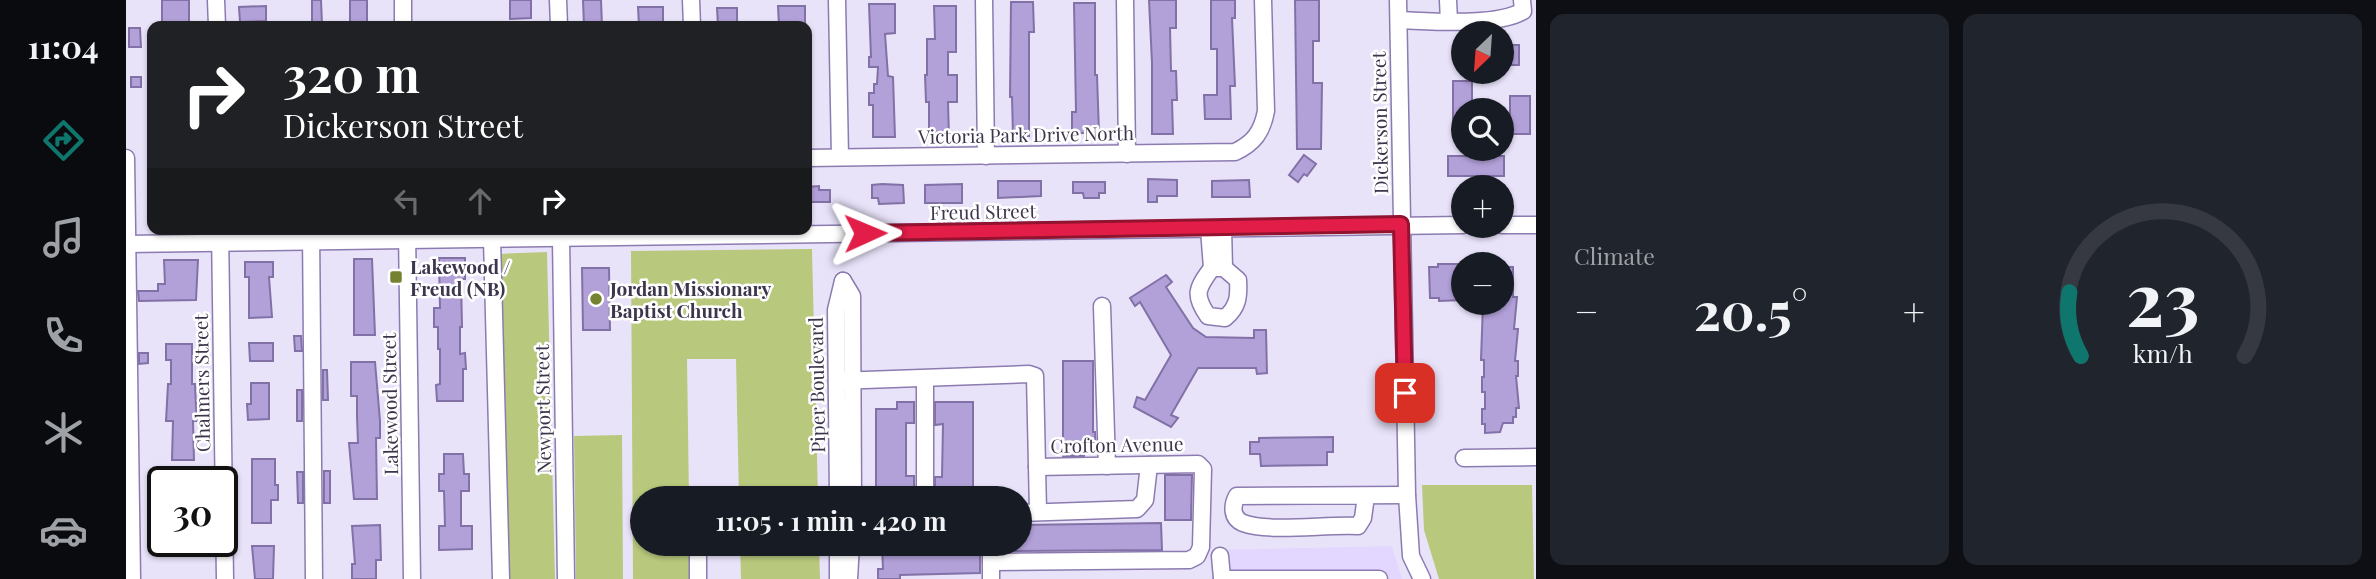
<!DOCTYPE html>
<html lang="en">
<head>
<meta charset="utf-8">
<style>
  body { margin:0; font-family:"Playfair Display",serif; background:#20242c; color:#f1f3f6; height:100vh; display:flex; flex-direction:column; font-size:26px; white-space:nowrap }
  * { box-sizing:border-box; margin:0 }
  p { font-size:23px; color:#9ea1a6 }
  .icon { flex:none; width:38px; height:38px; fill:none; stroke:currentColor; stroke-width:2; stroke-linecap:round; stroke-linejoin:round }
  .map { position:relative; flex:1; overflow:hidden }
  .side { display:flex; flex-direction:column; gap:14px; padding:14px; background:#0d0f14; width:840px }
  .side>* { flex:none }
  .hud { position:absolute; left:21px; top:21px; width:665px; height:214px; border-radius:14px; box-shadow:0 2px 5px #0004; background:#202124; color:#fff; overflow:hidden }
  .needle { width:46px; rotate:205deg }
  .tools { position:absolute; left:1325px; top:21px; display:grid; gap:14px }
  .tools a { display:grid; place-items:center; width:63px; height:63px; border-radius:50%; background:#171b24; box-shadow:0 2px 5px #0004; font-size:35px }
  .speed { position:absolute; left:21px; top:466px; display:flex; gap:14px; font-size:35px; font-weight:700; text-align:center }
  .speed>* { display:grid; place-content:center; width:91px; height:91px; border-radius:50%; background:#171b24; box-shadow:0 2px 5px #0004; line-height:1 }
  .speed .limit { border:4px solid #111; border-radius:10px; background:#fff; color:#111 }
  .pin { position:absolute; display:grid; place-items:center; width:60px; height:60px; color:#fff; margin:-30px; border-radius:14px; box-shadow:0 4px 10px #0006 }
  .me { position:absolute; width:77px; margin:-38px; rotate:89deg; stroke-linejoin:round; filter:drop-shadow(0 0 5px #0008) }
  .turn { display:flex; align-items:center; gap:24px; height:147px; padding:0 21px; font-size:32px }
  .turn .icon { width:91px; height:91px; stroke-width:2.5 }
  .turn b { display:block; font-size:49px; line-height:60px }
  .lanes { display:flex; align-items:center; height:66px; padding:0 21px; background:#0003; justify-content:center; gap:35px; direction:ltr }
  .lanes .off { opacity:.35 }
  .big { font-size:52px; font-weight:700; line-height:1.1 }
  .side .widget { flex:1; display:flex; flex-direction:column; justify-content:center; gap:10px; min-width:0; padding:0 24px; border-radius:14px; background:#20242c }
  .side .dial { align-items:center; gap:0 }
  .dial svg { height:182px; overflow:visible; fill:none; stroke:#363941; stroke-width:7; stroke-linecap:round; text-anchor:middle }
  .dial text { fill:#f1f3f6; stroke:none }
  .heat { display:flex; justify-content:space-between; align-items:center; font-size:38px; direction:ltr }
  .side .tiles { flex:1; display:grid; gap:14px; grid-template-columns:repeat(2,1fr) }
  .trip { position:absolute; left:504px; top:486px; width:402px; height:70px; border-radius:35px; background:#171b24; box-shadow:0 2px 5px #0004; font-weight:700; line-height:70px; text-align:center }
  main { display:flex; flex:1; min-height:0 }
  .dock { display:flex; flex-direction:column; width:126px; justify-content:space-around; align-items:center; background:#090b0e; color:#9ea1a6 }
  .dock .icon { width:49px; height:49px }
  .dock .on { color:#0f766e }
  .dock b { font-size:32px; color:#f1f3f6 }
  .map>svg:first-child { display:block }
</style>
</head>
<body>
<main>
<nav class="dock">
<b>11:04</b>
<svg class="icon on" aria-label="directions" viewBox="0 0 24 24"><path d="M12 3l9 9-9 9-9-9zM9 14v-3h6M13 9l2 2-2 2"/></svg>
<svg class="icon" aria-label="music" viewBox="0 0 24 24"><path d="M9 18V5l10-2v13"/><circle cx="6" cy="18" r="3"/><circle cx="16" cy="16" r="3"/></svg>
<svg class="icon" aria-label="phone" viewBox="0 0 24 24"><path d="M5 4h4l2 5-3 2q2 4 5 5l2-3 5 2v4C11 20 4 13 5 4z"/></svg>
<svg class="icon" aria-label="climate" viewBox="0 0 24 24"><path d="M12 3v18M4 7l16 10M4 17L20 7"/></svg>
<svg class="icon" aria-label="car" viewBox="0 0 24 24"><path d="M5 17H2v-5l4-1 3-4h7l3 4 3 1v5h-3M9 17h6M6 11h13"/><circle cx="7" cy="17" r="2"/><circle cx="17" cy="17" r="2"/></svg>
</nav>
<div class="map">
<svg width="1410" height="579" viewBox="0 0 1410 579">
  <rect width="100%" height="100%" fill="#e9e3fa"/>
  <!-- built -->
  <path fill="#e3d7ff" d="M1266,546L1276,579H1086L1085,550Z"/>
  <!-- green -->
  <g fill="#b8c87c">
    <path d="M686,249L692,499H613L610,359H561L563,499H516V544H564V579H507L505,251Z"/>
    <path d="M421,252L429,579H380L372,254Z"/>
    <path d="M496,435L497,579H450L448,436Z"/>
    <path d="M1296,485H1406L1408,579H1313L1298,530Z"/>
    <path d="M614,544H693L694,579H615Z"/>
  </g>
  <!-- building -->
  <g fill="#b2a0d8" stroke="#8271a6" stroke-width="2">
    <rect x="36" y="0" width="27" height="22"/>
    <path d="M186,0H195L196,24H186Z"/>
    <rect x="224" y="0" width="17" height="26"/>
    <path d="M384,0H405V18L384,19Z"/>
    <path d="M457,0H475L476,26H458Z"/>
    <path d="M1023,0H1050V28H1044L1045,71H1050L1051,100H1046L1047,134H1026V63Z"/>
    <path d="M1085,0H1109V18H1106L1109,86H1104L1105,119H1079L1078,95H1091V49H1085Z"/>
    <path d="M1169,0H1193V41H1187V83H1196L1195,149H1171Z"/>
    <path d="M885,2H907L908,32H903V136H887L886,97H884Z"/>
    <path d="M948,3H969V75H971L973,133H946V112H950Z"/>
    <path d="M743,4H769V33L759,34L762,76L767,77L769,137H747V105H743V93H748V84H751L752,67H743V57H745Z"/>
    <path d="M140,6V21L114,22L113,7Z"/>
    <path d="M652,6H679V26H653Z"/>
    <path d="M808,6H830V52H822V75H831V102H822L823,137H803V102H800L799,75H801V39H809Z"/>
    <path d="M512,7H537V26H513Z"/>
    <path d="M591,8H611V26H592Z"/>
    <path d="M3,28H14L15,47H3Z"/>
    <rect x="1376" y="45" width="17" height="20"/>
    <rect x="5" y="77" width="10" height="10"/>
    <path d="M1327,81H1346V110H1337V137H1327Z"/>
    <rect x="1384" y="96" width="20" height="38"/>
    <path d="M1178,155L1190,164L1181,176L1178,174L1172,182L1163,175Z"/>
    <rect x="1322" y="156" width="56" height="20"/>
    <path d="M1022,179L1051,180V196H1031V202H1022Z"/>
    <path d="M1123,180L1124,197H1086V181Z"/>
    <path d="M872,181H915V196L872,198Z"/>
    <path d="M947,182H979V193H973V198H958L957,193H947Z"/>
    <path d="M756,184L777,185L778,203L753,204L752,198H746V185Z"/>
    <path d="M836,184V203H799V185Z"/>
    <path d="M693,186V190H704V202H681V187Z"/>
    <path d="M313,258H339V279H335L336,327H334V354L339,353L340,369H337V401H311L310,385L314,384V349H312V327H308V308H314Z"/>
    <path d="M228,259H246L249,335H228Z"/>
    <path d="M38,260H72L70,300L13,301L12,291H32V284H39Z"/>
    <path d="M119,262H147V277H143L146,317L123,318V277H119Z"/>
    <path d="M1312,264H1337V300L1313,301V298H1304L1303,267H1312Z"/>
    <path d="M1376,267H1387V297H1391L1388,329H1392L1389,361H1392V376H1390L1393,408H1390V417H1387V423H1377L1374,432L1359,433V424H1356V409H1359V392H1356V377H1358V360H1355L1357,303H1376Z"/>
    <path d="M456,268H483L484,330H457Z"/>
    <path d="M1040,275L1046,282L1040,287L1067,328L1080,337L1128,338V330H1140L1141,373L1131,374L1130,368H1072L1045,415L1052,418L1045,427L1008,407L1011,397L1019,400L1045,355L1014,302L1009,306L1004,298Z"/>
    <path d="M168,336H175L176,351H169Z"/>
    <path d="M123,343H147V361H124Z"/>
    <path d="M40,344H66V384H69L70,406L71,421H67L68,460H46L47,421H40L42,384H45V360H40Z"/>
    <path d="M13,353H22V363L13,364Z"/>
    <path d="M937,361H967V432H969L970,452H958V456H937Z"/>
    <path d="M225,362H249L254,421V438H250L251,499H228L223,443H232L231,417V396H225Z"/>
    <path d="M197,370H201L202,400H197Z"/>
    <path d="M125,383H143V419L122,420L121,404H125Z"/>
    <rect x="171" y="390" width="5" height="31"/>
    <path d="M771,402H788V423H780V476H788V498H775V493H750V409H771Z"/>
    <path d="M809,402H847V497L809,496V477H816L817,424L809,425Z"/>
    <path d="M1207,437V452H1201V465L1135,466L1134,454H1124V442H1133V438Z"/>
    <path d="M318,454H337L338,474H343V491H335V526H346V549L313,550V526H319L318,491H313V474H318Z"/>
    <path d="M126,459H149V485H152V500H145V523H126Z"/>
    <rect x="198" y="471" width="6" height="32"/>
    <path d="M171,472H177V503H172Z"/>
    <path d="M1039,475H1066L1065,520H1039Z"/>
    <path d="M1035,523L1036,550L880,551V544H894V525Z"/>
    <path d="M254,525L255,560H250V579H226V564H229L226,526Z"/>
    <path d="M854,544V573L774,575V579H752V569H757L756,546Z"/>
    <path d="M126,546H148L147,579H129Z"/>
  </g>
  <g fill="none" stroke-linecap="round" stroke-linejoin="round">
    <defs>
      <g id="minor">
        <path d="M90,0L91,26"/>
        <path d="M277,0V26"/>
        <path d="M432,0L433,26"/>
        <path d="M565,0L566,26"/>
        <path d="M711,0L714,157"/>
        <path d="M858,0L860,156"/>
        <path d="M999,0L1001,154"/>
        <path d="M1272,0L1281,495L1285,556L1296,579"/>
        <path d="M1322,0L1323,21"/>
        <path d="M1273,20C1304,21 1370,27 1397,11L1396,0"/>
        <path d="M0,158L6,579"/>
        <path d="M681,158L1109,152C1128,143 1136,132 1140,111L1137,0"/>
        <path d="M1376,225H1410"/>
        <path d="M1097,228L1098,268"/>
        <path d="M94,229L99,579"/>
        <path d="M185,229L188,579"/>
        <path d="M1083,229L1086,268C1071,288 1067,295 1082,316L1099,318C1112,307 1113,297 1112,280L1098,268H1086"/>
        <path d="M281,232L286,579"/>
        <path d="M435,238L440,579"/>
        <path d="M366,239L375,579"/>
        <path d="M0,244L1337,225"/>
        <path d="M717,281L726,296L727,499"/>
        <path d="M976,306L981,466"/>
        <path d="M799,379V499"/>
        <path d="M711,381L903,374L909,376L912,511"/>
        <path d="M1338,458L1410,457"/>
        <path d="M1240,496L1237,518L1232,526C1200,524 1145,533 1117,523C1105,518 1106,505 1111,496L1281,495"/>
        <path d="M712,499L710,310L717,281"/>
        <path d="M894,513L1011,509L1019,500L1023,465"/>
        <path d="M572,544V579"/>
        <path d="M1094,556L1096,578"/>
        <path d="M865,562L1063,560L1071,556L1075,547L1077,469L1072,464L911,467"/>
        <path d="M712,579V544"/>
        <path d="M723,579L725,544"/>
        <path d="M865,579V544"/>
        <path d="M1096,579H1253"/>
      </g>
    </defs>
    <!-- minor casing -->
    <use href="#minor" stroke="#8c7bb0" stroke-width="19"/>
    <!-- minor -->
    <use href="#minor" stroke="#fff" stroke-width="16"/>
  </g>
  <g fill="none" stroke-linecap="round" stroke-linejoin="round">
    <defs>
      <path id="route" d="M739,233L1275,224L1279,393"/>
    </defs>
    <!-- route casing -->
    <use href="#route" stroke="#92132f" stroke-width="18"/>
    <!-- route -->
    <use href="#route" stroke="#e11d48" stroke-width="12"/>
  </g>
  <!-- markers -->
  <g fill="#748231" stroke="#fff" stroke-width="2.5">
    <rect x="263" y="270" width="14" height="14" rx="3.5"/>
    <circle cx="470" cy="299" r="7"/>
  </g>
  <g text-anchor="middle" dominant-baseline="central" stroke-width="5" stroke-linejoin="round" paint-order="stroke">
    <!-- street labels -->
    <g font-size="19" fill="#3d354c" stroke="#fff">
      <text transform="translate(1253 123) rotate(-91)">Dickerson Street</text>
      <text transform="translate(900 134) rotate(-1)">Victoria Park Drive North</text>
      <text transform="translate(857 211) rotate(-1)">Freud Street</text>
      <text transform="translate(75 383) rotate(-91)">Chalmers Street</text>
      <text transform="translate(690 385) rotate(-91)">Piper Boulevard</text>
      <text transform="translate(263 404) rotate(-91)">Lakewood Street</text>
      <text transform="translate(416 409) rotate(-91)">Newport Street</text>
      <text transform="translate(991 444) rotate(-1)">Crofton Avenue</text>
    </g>
    <!-- poi labels -->
    <g font-size="19" font-weight="bold" fill="#3d354c" stroke="#fff" text-anchor="start">
      <text x="284" y="266">Lakewood /<tspan x="284" dy="22">Freud (NB)</tspan></text>
      <text x="484" y="288">Jordan Missionary<tspan x="484" dy="22">Baptist Church</tspan></text>
    </g>
  </g>
</svg>
<div class="tools">
<a><svg class="needle" viewBox="-14 -14 28 28"><path d="M0-13l5 13h-10z" fill="#e53935"/><path d="M0 13l5-13h-10z" fill="#9ea1a6"/></svg></a>
<a><svg class="icon" aria-label="search" viewBox="0 0 24 24"><circle cx="10" cy="10" r="6"/><path d="M15 15l6 6"/></svg></a>
<a>+</a>
<a>−</a>
</div>
<div class="speed"><div class="limit">30</div></div>
<div class="pin" style="left:1279px;top:393px;background:#d93025"><svg class="icon" aria-label="arrive" viewBox="0 0 24 24"><path d="M6 21V4h12l-3 4 3 4H6"/></svg></div>
<svg class="me" style="left:739px;top:233px" viewBox="-20 -20 40 40"><path d="M0-17L14 15 0 8-14 15z" fill="#e11d48" stroke="#fff" stroke-width="4"/></svg>
<div class="trip">11:05 · 1 min · 420 m</div>
<div class="hud">
<div class="turn"><svg class="icon" aria-label="right" viewBox="0 0 24 24"><path d="M7 20v-9h11M14 6l5 5-5 5"/></svg><div><b>320 m</b>Dickerson Street</div></div>
<div class="lanes"><svg class="icon off" aria-label="left" viewBox="0 0 24 24"><path d="M17 20v-9H6M10 6l-5 5 5 5"/></svg><svg class="icon off" aria-label="ahead" viewBox="0 0 24 24"><path d="M12 20V5M6 11l6-6 6 6"/></svg><svg class="icon" aria-label="right" viewBox="0 0 24 24"><path d="M7 20v-9h11M14 6l5 5-5 5"/></svg></div>
</div>
</div>
<section class="side">
<div class="tiles">
<div class="widget"><p>Climate</p>
<div class="heat"><a>−</a><b class="big">20.5°</b><a>+</a></div>
</div>
<div class="widget dial"><svg viewBox="0 0 100 80">
<path d="M14 69A42 42 0 1 1 86 69"/>
<path d="M14 69A42 42 0 0 1 9 41" stroke="#0f766e"/>
<text x="50" y="56" font-size="32" font-weight="700">23</text>
<text x="50" y="72" font-size="11">km/h</text>
</svg></div>
</div>
</section>
</main>
</body>
</html>
